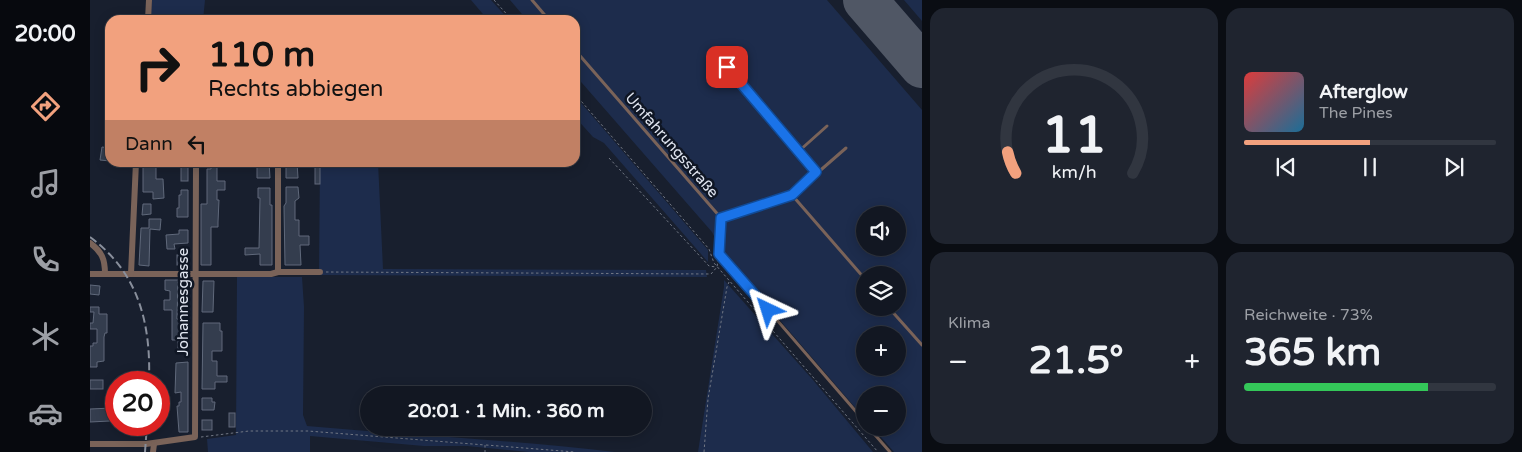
<!DOCTYPE html>
<html lang="de">
<head>
<meta charset="utf-8">
<style>
  body { margin:0; font-family:"Varela Round",sans-serif; background:#1f242f; color:#f1f3f6; height:100vh; display:flex; flex-direction:column; font-size:19px; white-space:nowrap }
  * { box-sizing:border-box; margin:0 }
  p { font-size:16px; color:#9c9fa5 }
  .icon { flex:none; width:28px; height:28px; fill:none; stroke:currentColor; stroke-width:2; stroke-linecap:round; stroke-linejoin:round }
  .map { position:relative; flex:1; overflow:hidden }
  .panel { display:flex; flex-direction:column; gap:8px; padding:8px; background:#0a0d13; width:600px }
  .panel>* { flex:none }
  .hud { position:absolute; left:15px; top:15px; width:475px; height:152px; border-radius:15px; box-shadow:0 2px 12px #0003,0 0 0 1px #313640; background:#f2a17e; color:#111; overflow:hidden }
  .tools { position:absolute; left:766px; top:206px; display:grid; gap:10px }
  .tools a { display:grid; place-items:center; width:50px; height:50px; border-radius:50%; background:#121722; box-shadow:0 2px 12px #0003,0 0 0 1px #313640; font-size:25px }
  .speed { position:absolute; left:15px; top:371px; display:flex; gap:10px; font-size:25px; font-weight:700; text-align:center }
  .speed>* { display:grid; place-content:center; width:65px; height:65px; border-radius:50%; background:#121722; box-shadow:0 2px 12px #0003,0 0 0 1px #313640; line-height:1 }
  .speed .limit { border:8px solid #d22; background:#fff; color:#111 }
  .pin { position:absolute; display:grid; place-items:center; width:42px; height:42px; color:#fff; margin:-21px; border-radius:10px; box-shadow:0 2px 8px #0006 }
  .me { position:absolute; width:55px; margin:-28px; rotate:319deg; stroke-linejoin:round; filter:drop-shadow(0 0 4px #0008) }
  .turn { display:flex; align-items:center; gap:18px; height:105px; padding:0 20px; font-size:22px }
  .turn .icon { width:65px; height:65px; stroke-width:2.5 }
  .turn b { display:block; font-size:35px; line-height:42px }
  .then { display:flex; align-items:center; height:48px; padding:0 20px; background:#0003; gap:10px; font-size:19px }
  .big { font-size:38px; font-weight:800; line-height:1.1 }
  .panel .card { flex:1; display:flex; flex-direction:column; justify-content:center; gap:8px; min-width:0; padding:0 18px; border-radius:15px; background:#1f242f }
  .panel .dial { align-items:center; gap:0 }
  .dial svg { height:130px; overflow:visible; fill:none; stroke:#313640; stroke-width:7; stroke-linecap:round; text-anchor:middle }
  .dial text { fill:#f1f3f6; stroke:none }
  .song { display:flex; align-items:center; gap:15px }
  .cover { width:60px; height:60px; border-radius:8px; background:linear-gradient(135deg,hsl(0 70% 55%),hsl(200 70% 35%)) }
  .played { height:5px; border-radius:2px; background:linear-gradient(90deg,#f2a17e 50%,#313640 50%) }
  .keys { display:flex; justify-content:space-around; direction:ltr }
  .heat { display:flex; justify-content:space-between; align-items:center; font-size:28px; direction:ltr }
  .charge { height:8px; border-radius:4px; background:linear-gradient(90deg,#34c759 73%,#313640 0) }
  .panel .tiles { flex:1; display:grid; gap:8px; grid-template-columns:repeat(2,1fr) }
  .trip { position:absolute; left:270px; top:386px; width:292px; height:50px; border-radius:25px; background:#121722; box-shadow:0 2px 12px #0003,0 0 0 1px #313640; font-weight:800; line-height:50px; text-align:center }
  main { display:flex; flex:1; min-height:0 }
  .tab-bar { display:flex; flex-direction:column; width:90px; justify-content:space-around; align-items:center; background:#07090e; color:#9c9fa5 }
  .tab-bar .icon { width:35px; height:35px }
  .tab-bar .selected { color:#f2a17e }
  .tab-bar b { font-size:22px; color:#f1f3f6 }
  .map>svg:first-child { display:block }
</style>
</head>
<body>
<main>
<nav class="tab-bar">
<b>20:00</b>
<svg class="icon selected" aria-label="directions" viewBox="0 0 24 24"><path d="M12 3l9 9-9 9-9-9zM9 14v-3h6M13 9l2 2-2 2"/></svg>
<svg class="icon" aria-label="music" viewBox="0 0 24 24"><path d="M9 18V5l10-2v13"/><circle cx="6" cy="18" r="3"/><circle cx="16" cy="16" r="3"/></svg>
<svg class="icon" aria-label="phone" viewBox="0 0 24 24"><path d="M5 4h4l2 5-3 2q2 4 5 5l2-3 5 2v4C11 20 4 13 5 4z"/></svg>
<svg class="icon" aria-label="climate" viewBox="0 0 24 24"><path d="M12 3v18M4 7l16 10M4 17L20 7"/></svg>
<svg class="icon" aria-label="car" viewBox="0 0 24 24"><path d="M5 17H2v-5l4-1 3-4h7l3 4 3 1v5h-3M9 17h6M6 11h13"/><circle cx="7" cy="17" r="2"/><circle cx="17" cy="17" r="2"/></svg>
</nav>
<div class="map">
<svg width="832" height="452" viewBox="0 0 832 452">
  <rect width="100%" height="100%" fill="#181f2e"/>
  <!-- green -->
  <g fill="#1d2c4c" fill-rule="evenodd">
    <path d="M62,0H115L113,20H60Z"/>
    <path d="M381,0H401L419,20H398Z"/>
    <path d="M420,0H737L832,110V452H804L783,428H808V395H775V419L632,253L622,232L485,75V20H437ZM775,215H808V248H775ZM775,275H808V308H775ZM775,335H808V368H775Z"/>
    <path d="M814,0H832V21Z"/>
    <path d="M485,96L618,250V262L514,143L503,137L485,117Z"/>
    <path d="M288,162L293,269L616,270L617,277L229,275L230,163Z"/>
    <path d="M147,277H212L214,307L213,415L217,426C319,435 423,440 525,452H439L377,446H334L220,436V452H118L117,439L146,435Z"/>
    <path d="M634,280L723,380L783,452H608L634,287Z"/>
  </g>
  <g fill="none" stroke-linecap="round" stroke-linejoin="round">
    <!-- taxiway -->
    <path stroke="#505765" stroke-width="18" d="M780,0L790,17"/>
    <!-- runway -->
    <path stroke="#505765" stroke-width="44" d="M775,0L832,66"/>
  </g>
  <!-- building -->
  <g fill="#343d4e" stroke="#60697b">
    <path d="M12,147L20,148V161L10,160Z"/>
    <path d="M53,162H66V179H73L74,198L63,199V192H53Z"/>
    <rect x="91" y="162" width="7" height="19"/>
    <path d="M169,162H179L180,178H167V165H169Z"/>
    <path d="M196,162H207L208,178H196Z"/>
    <rect x="225" y="166" width="5" height="18"/>
    <path d="M121,167H127V181H135V190H127V200H129L128,222V227H121V265H111V204H117V169H121Z"/>
    <path d="M196,187H208L209,198L205,201V220H209V236H219V245H210L211,265H195L194,206L196,203Z"/>
    <path d="M168,188H180V205H182V265H170V254L155,255V248H169L170,198H168Z"/>
    <path d="M91,190H98V217H87V208H89V195H91Z"/>
    <path d="M53,204H61V214L52,215Z"/>
    <path d="M59,219H71L70,230L60,229L59,266L49,265L51,228H59Z"/>
    <path d="M89,230H98V243L84,244L85,249H77L76,235L89,234Z"/>
    <rect x="87" y="255" width="11" height="10"/>
    <path d="M75,280H88L87,319H96L98,349H88V340H82V310H74V300H80V291L75,290Z"/>
    <path d="M113,281H124L123,312H112Z"/>
    <path d="M0,285L10,286L9,295L0,294Z"/>
    <path d="M0,307H9V314H17V333H15L14,337V361L7,362V367H0V346H3V343H7V329H0V323H3L4,312H0Z"/>
    <path d="M113,323H130V331H132V351H122V361H127V376H137V382H125V389H112Z"/>
    <path d="M98,362V432H89L87,406H89V402H91V392L85,393L86,363Z"/>
    <rect x="0" y="380" width="13" height="9"/>
    <path d="M112,398H122V402H125L124,410H112Z"/>
    <path d="M22,408L23,416H20V421L0,422V409Z"/>
    <rect x="139" y="413" width="6" height="14"/>
    <rect x="112" y="420" width="10" height="10"/>
  </g>
  <g fill="none" stroke-linecap="round" stroke-linejoin="round">
    <!-- path -->
    <g stroke="#717784" stroke-width="1" stroke-dasharray="2.5 2.5" stroke-linecap="butt">
      <path d="M404,0L422,20"/>
      <path d="M485,94L619,249L624,263L788,452"/>
      <path d="M519,158L619,266L626,267"/>
      <path d="M236,272L621,274L627,267L628,260"/>
      <path d="M111,437L159,431H218L395,445V452"/>
      <path d="M396,445L485,452"/>
      <path d="M614,452L618,399L637,287L639,282"/>
    </g>
    <!-- lane -->
    <g stroke="#7a6359" stroke-width="3">
      <path d="M442,0L459,20"/>
      <path d="M485,50L631,218L629,253L775,422"/>
      <path d="M637,67L726,173"/>
      <path d="M709,151L737,126"/>
      <path d="M702,195L756,148"/>
      <path d="M631,218L702,195L775,279"/>
      <path d="M799,308L832,345"/>
      <path d="M779,428L800,452"/>
    </g>
    <!-- street -->
    <g stroke="#7a6359" stroke-width="6">
      <path d="M58,20L59,0"/>
      <path d="M0,243C12,252 15,259 15,274"/>
      <path d="M188,272V162"/>
      <path d="M0,274H181L188,272H230"/>
      <path d="M41,274L46,162"/>
      <path d="M0,444H56L105,437L106,166"/>
      <path d="M63,452L64,444"/>
    </g>
    <!-- rail -->
    <g stroke="#898f9c" stroke-width="2" stroke-dasharray="8 4" stroke-linecap="butt">
      <path d="M0,237C49,273 61,324 59,382"/>
      <path d="M55,452L57,425"/>
    </g>
  </g>
  <g fill="none" stroke-linecap="round" stroke-linejoin="round">
    <defs>
      <path id="route" d="M637,67L726,172L702,195L631,218L629,254L678,310"/>
    </defs>
    <!-- route casing -->
    <use href="#route" stroke="#114b97" stroke-width="12"/>
    <!-- route -->
    <use href="#route" stroke="#1a73e8" stroke-width="9"/>
  </g>
  <g text-anchor="middle" dominant-baseline="central" stroke-width="5" stroke-linejoin="round" paint-order="stroke">
    <!-- street labels -->
    <g font-size="15" fill="#e0e5f0" stroke="#0f1624">
      <text transform="translate(582 145) rotate(49)">Umfahrungsstraße</text>
      <text transform="translate(93 302) rotate(-90)">Johannesgasse</text>
    </g>
  </g>
</svg>
<div class="tools">
<a><svg class="icon" aria-label="sound" viewBox="0 0 24 24"><path d="M4 9h4l5-4v14l-5-4H4zM17 9q2 3 0 6"/></svg></a>
<a><svg class="icon" aria-label="layers" viewBox="0 0 24 24"><path d="M12 4l9 5-9 5-9-5zM3 14l9 5 9-5"/></svg></a>
<a>+</a>
<a>−</a>
</div>
<div class="speed"><div class="limit">20</div></div>
<div class="pin" style="left:637px;top:67px;background:#d93025"><svg class="icon" aria-label="arrive" viewBox="0 0 24 24"><path d="M6 21V4h12l-3 4 3 4H6"/></svg></div>
<svg class="me" style="left:678px;top:310px" viewBox="-20 -20 40 40"><path d="M0-17L14 15 0 8-14 15z" fill="#1a73e8" stroke="#fff" stroke-width="4"/></svg>
<div class="trip">20:01 · 1 Min. · 360 m</div>
<div class="hud">
<div class="turn"><svg class="icon" aria-label="right" viewBox="0 0 24 24"><path d="M7 20v-9h11M14 6l5 5-5 5"/></svg><div><b>110 m</b>Rechts abbiegen</div></div>
<div class="then">Dann<svg class="icon" aria-label="left" viewBox="0 0 24 24"><path d="M17 20v-9H6M10 6l-5 5 5 5"/></svg></div>
</div>
</div>
<section class="panel">
<div class="tiles">
<div class="card dial"><svg viewBox="0 0 100 80">
<path d="M14 69A42 42 0 1 1 86 69"/>
<path d="M14 69A42 42 0 0 1 9 56" stroke="#f2a17e"/>
<text x="50" y="56" font-size="32" font-weight="700">11</text>
<text x="50" y="72" font-size="11">km/h</text>
</svg></div>
<div class="card">
<div class="song"><i class="cover"></i><div><b>Afterglow</b><p>The Pines</p></div></div>
<div class="played"></div>
<div class="keys"><svg class="icon" aria-label="previous" viewBox="0 0 24 24"><path d="M18 5L8 12l10 7zM5 5v14"/></svg><svg class="icon" aria-label="pause" viewBox="0 0 24 24"><path d="M8 5v14M16 5v14"/></svg><svg class="icon" aria-label="next" viewBox="0 0 24 24"><path d="M6 5l10 7-10 7zM19 5v14"/></svg></div>
</div>
<div class="card"><p>Klima</p>
<div class="heat"><a>−</a><b class="big">21.5°</b><a>+</a></div>
</div>
<div class="card"><p>Reichweite · 73%</p><b class="big">365 km</b><div class="charge"></div></div>
</div>
</section>
</main>
</body>
</html>
